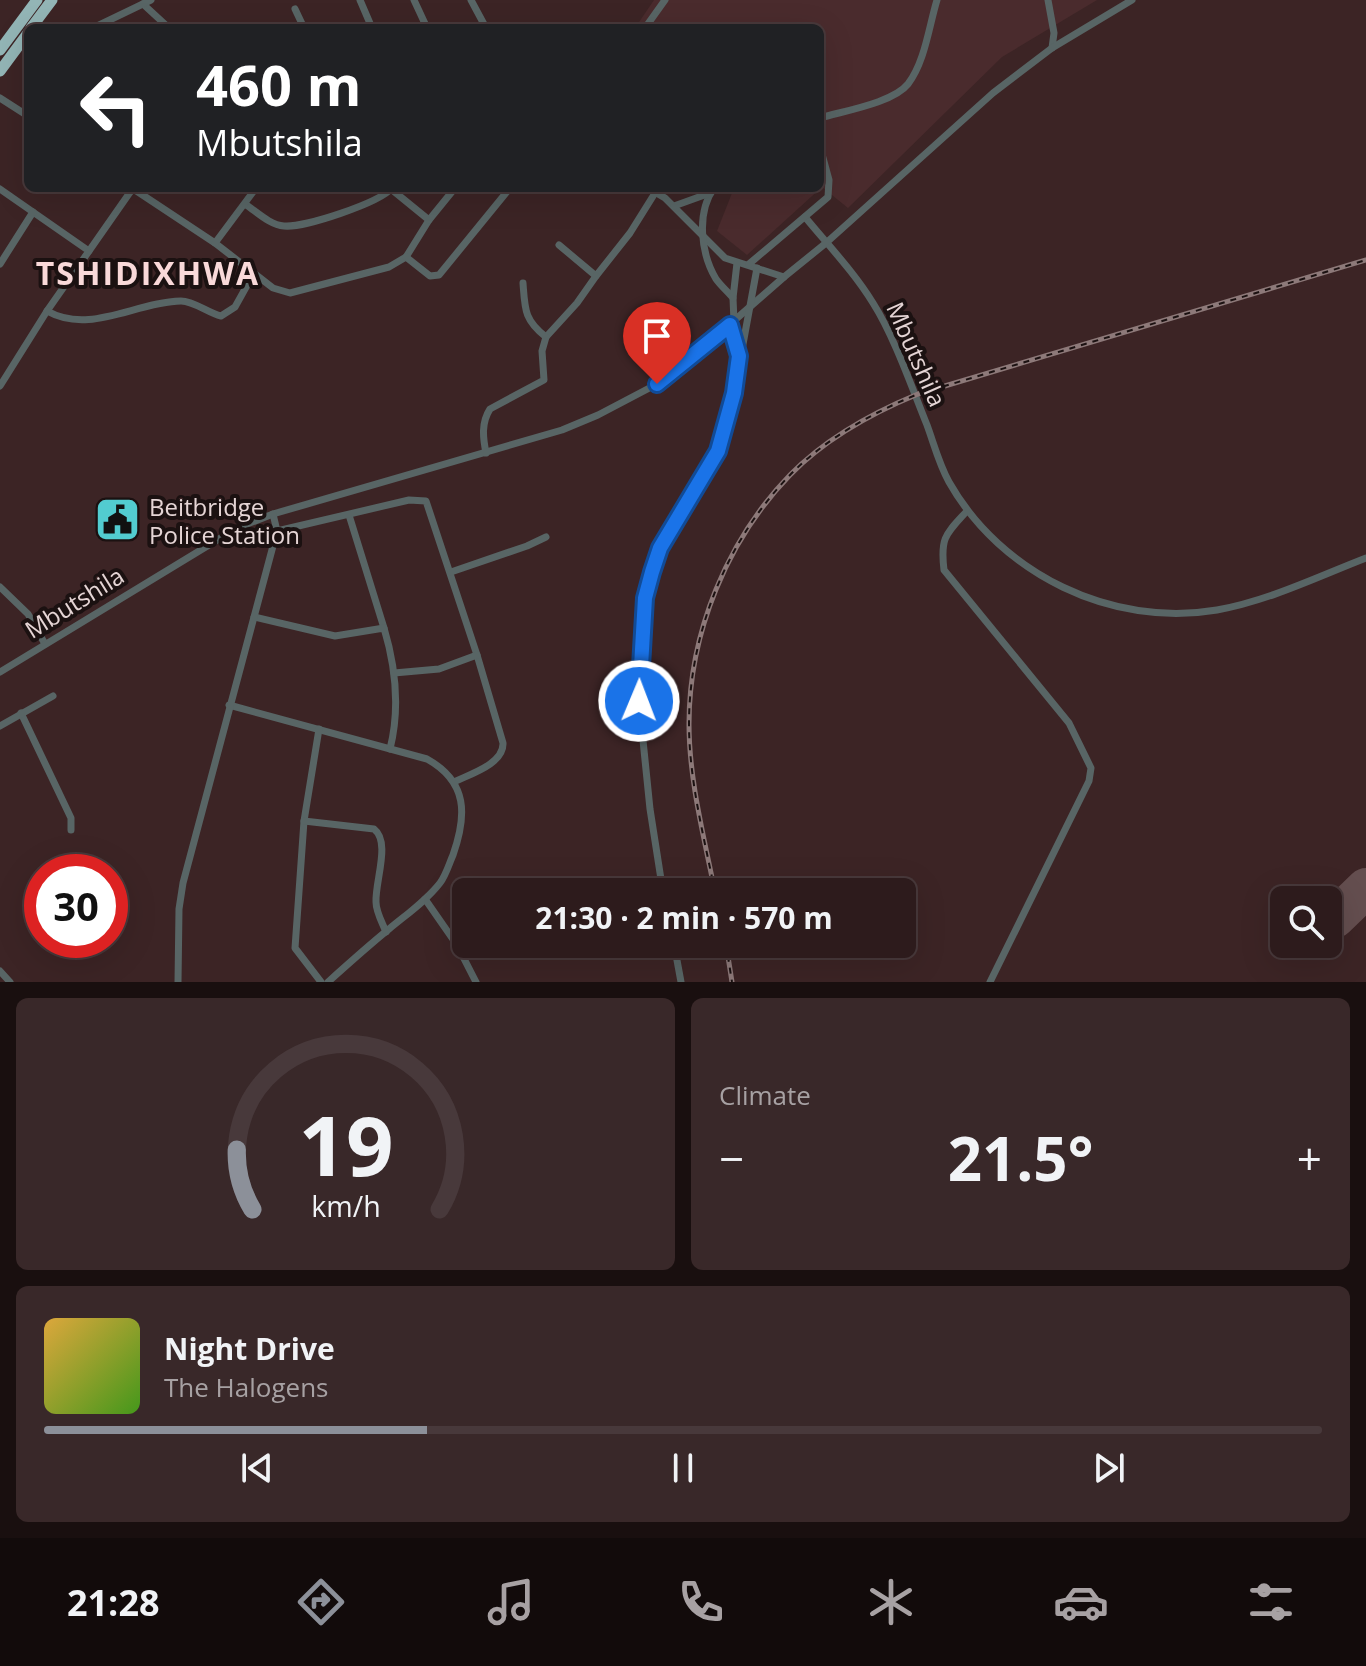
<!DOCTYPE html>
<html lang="en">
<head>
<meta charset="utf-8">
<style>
  body { margin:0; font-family:"Open Sans",sans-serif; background:#392829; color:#f1f3f6; height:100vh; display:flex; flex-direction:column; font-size:30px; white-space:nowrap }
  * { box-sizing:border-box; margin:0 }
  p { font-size:26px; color:#a7a1a3 }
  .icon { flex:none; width:44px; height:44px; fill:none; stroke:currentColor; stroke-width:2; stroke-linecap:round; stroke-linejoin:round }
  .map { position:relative; height:982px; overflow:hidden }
  .details { display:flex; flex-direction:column; gap:16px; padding:16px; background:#190f0f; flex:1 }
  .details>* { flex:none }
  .banner { position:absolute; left:24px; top:24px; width:800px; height:168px; border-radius:12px; box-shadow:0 8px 32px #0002,0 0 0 2px #48393b; background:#202124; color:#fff; overflow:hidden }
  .tools { position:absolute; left:1270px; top:886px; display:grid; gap:16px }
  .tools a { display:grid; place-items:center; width:72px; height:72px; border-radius:12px; background:#2d1b1c; box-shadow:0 8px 32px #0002,0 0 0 2px #48393b; font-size:40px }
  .speed { position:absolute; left:24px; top:854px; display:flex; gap:16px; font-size:40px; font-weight:700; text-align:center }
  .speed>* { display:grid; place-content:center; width:104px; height:104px; border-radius:50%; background:#2d1b1c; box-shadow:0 8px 32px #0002,0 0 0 2px #48393b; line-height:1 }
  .speed .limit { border:12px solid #d22; background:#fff; color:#111 }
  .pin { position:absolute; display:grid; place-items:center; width:68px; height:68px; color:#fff; margin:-82px -34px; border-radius:50% 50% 50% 0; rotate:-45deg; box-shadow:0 0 8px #0007 }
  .pin .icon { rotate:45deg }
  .me { position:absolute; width:88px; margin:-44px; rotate:1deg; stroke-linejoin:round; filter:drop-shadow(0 0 6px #0008) }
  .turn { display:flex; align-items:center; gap:28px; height:168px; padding:0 40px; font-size:36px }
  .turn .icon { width:104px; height:104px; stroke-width:2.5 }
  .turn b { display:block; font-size:56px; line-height:68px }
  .big { font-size:60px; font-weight:700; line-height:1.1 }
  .details .widget { flex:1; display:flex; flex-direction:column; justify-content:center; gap:12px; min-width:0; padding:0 28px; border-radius:12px; background:#392829 }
  .details .dial { align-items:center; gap:0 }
  .dial svg { height:208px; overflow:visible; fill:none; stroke:#48393b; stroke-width:7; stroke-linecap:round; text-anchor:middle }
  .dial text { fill:#f1f3f6; stroke:none }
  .song { display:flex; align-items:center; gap:24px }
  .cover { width:96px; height:96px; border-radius:12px; background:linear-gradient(135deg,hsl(40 70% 55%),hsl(100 70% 35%)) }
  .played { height:8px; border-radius:4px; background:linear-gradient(90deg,#8c9099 30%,#48393b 30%) }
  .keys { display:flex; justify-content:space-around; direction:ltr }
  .heat { display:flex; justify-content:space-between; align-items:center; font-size:44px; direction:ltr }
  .details .tiles { flex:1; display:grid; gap:16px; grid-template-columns:1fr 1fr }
  .widget:last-child { grid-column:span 2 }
  .trip { position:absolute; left:452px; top:878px; width:464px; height:80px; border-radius:12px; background:#2d1b1c; box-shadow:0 8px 32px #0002,0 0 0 2px #48393b; font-weight:700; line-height:80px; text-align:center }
  .dock { display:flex; height:128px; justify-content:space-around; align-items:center; background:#120b0b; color:#a7a1a3 }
  .dock .icon { width:56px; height:56px }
  .dock .on { color:#8c9099 }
  .dock b { font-size:36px; color:#f1f3f6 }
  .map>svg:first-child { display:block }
</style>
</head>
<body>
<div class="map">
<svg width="1366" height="982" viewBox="0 0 1366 982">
  <rect width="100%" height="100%" fill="#3c2425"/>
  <!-- built -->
  <path fill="#4a2b2d" d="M654,0H1097L1002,57L848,208L822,187L747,255L717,231L734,188H820V28H635Z"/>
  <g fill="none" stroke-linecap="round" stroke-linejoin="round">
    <!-- runway -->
    <path stroke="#644e4f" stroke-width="40" d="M1335,918L1366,888"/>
    <!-- minor -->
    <g stroke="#586565" stroke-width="7">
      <path d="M360,0L372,28"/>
      <path d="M414,0L427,28"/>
      <path d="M471,0L486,28"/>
      <path d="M1048,0L1054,33L1052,48"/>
      <path d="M143,4L169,28"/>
      <path d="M295,9L304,28"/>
      <path d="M93,28L151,0"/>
      <path d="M645,28L665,0"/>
      <path d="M0,98L28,116"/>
      <path d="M820,118C843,111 893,103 908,84C925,62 929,26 937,0"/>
      <path d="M132,188L215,243L273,288L290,293L389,267L406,257L429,220L455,188"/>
      <path d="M648,188L665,198L725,258L784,277"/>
      <path d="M714,188C696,213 701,254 716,279C721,286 728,292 733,298L734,322"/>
      <path d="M0,189L89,251L47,311L0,386"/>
      <path d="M391,189L429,220"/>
      <path d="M245,204C257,212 270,225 284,226C304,228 379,203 392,188"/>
      <path d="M674,206L710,193"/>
      <path d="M805,217C828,245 854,272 873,303C894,336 912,388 927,425C934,444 939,464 949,482C1001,574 1112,628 1217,610C1268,601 1317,577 1366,558"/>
      <path d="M215,243L256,188"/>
      <path d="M559,245L596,276L630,233L655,193"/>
      <path d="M89,251L133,188"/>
      <path d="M406,257L430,276L439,275L510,188"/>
      <path d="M0,264L33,212"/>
      <path d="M749,264L828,197L829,180L820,147"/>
      <path d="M523,283C525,309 524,320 546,337L577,303L596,276"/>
      <path d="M733,298L737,263"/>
      <path d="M47,311C90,335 135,302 181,301C194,301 208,313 221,316L235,307L254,273"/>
      <path d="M730,325L739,354"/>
      <path d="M486,453C483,438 481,423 490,409L544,380L542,351L546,337"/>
      <path d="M967,511C946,534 940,537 944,570L1069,723L1091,768L1089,781L990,982"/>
      <path d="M349,515L384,628"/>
      <path d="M277,531L409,500L426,501L477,655L503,743C504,764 470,774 454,782"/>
      <path d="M451,572L527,546L546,537"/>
      <path d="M0,587L28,614L45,644"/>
      <path d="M254,617L335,636L384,628C396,668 400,709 390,749"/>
      <path d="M0,672L237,528L273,514L562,430L598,415L657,384L680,368L784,277L826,243L993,93L1052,48L1132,0"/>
      <path d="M394,673L439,669L477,655"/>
      <path d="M229,705L427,759C468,782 467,815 453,855C449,864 446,875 440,883C426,901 407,914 389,929C368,946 348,964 328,982"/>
      <path d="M21,713L71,818V830"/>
      <path d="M0,726L53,696"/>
      <path d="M319,729L304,821L295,948L321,982"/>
      <path d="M304,821L374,829C391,842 375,881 376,902C376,912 382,922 386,932"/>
      <path d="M663,892L650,809L639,701L645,598L660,548L718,451L734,393L757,268"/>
      <path d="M425,899L457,945L476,982"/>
      <path d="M674,944L681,982"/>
      <path d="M0,971L10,982"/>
      <path d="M178,982L179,909L183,883L277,531L273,514"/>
    </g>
    <!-- highway -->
    <g stroke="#93b5b6" stroke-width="11">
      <path d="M31,28L52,0"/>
      <path d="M0,50L37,0"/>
      <path d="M0,71L28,33"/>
    </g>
    <defs>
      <g id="rail">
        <path d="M715,892C704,837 689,780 689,724C689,633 727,540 790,475C825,439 872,413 918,394L1366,260"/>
        <path d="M726,944L732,982"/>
      </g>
    </defs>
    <!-- rail casing -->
    <use href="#rail" stroke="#8d7979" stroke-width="5"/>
    <!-- rail -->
    <use href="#rail" stroke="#1b1111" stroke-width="2" stroke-dasharray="6" stroke-linecap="butt"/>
  </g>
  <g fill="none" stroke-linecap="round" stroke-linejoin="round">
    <defs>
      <path id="route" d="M639,701L645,598L652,572L660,548L718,451L734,393L739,356L730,325L657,384"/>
    </defs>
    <!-- route casing -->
    <use href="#route" stroke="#114b97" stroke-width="20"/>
    <!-- route -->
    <use href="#route" stroke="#1a73e8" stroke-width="14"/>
  </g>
  <!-- icons -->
  <defs>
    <symbol id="civic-square" viewBox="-11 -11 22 22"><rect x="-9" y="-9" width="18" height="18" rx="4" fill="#52ccd0" stroke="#1b1111"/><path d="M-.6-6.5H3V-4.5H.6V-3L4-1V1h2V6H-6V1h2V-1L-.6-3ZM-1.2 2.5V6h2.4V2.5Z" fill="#111"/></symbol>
  </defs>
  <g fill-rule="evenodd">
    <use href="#civic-square" x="92" y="494" width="51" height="51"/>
  </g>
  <g text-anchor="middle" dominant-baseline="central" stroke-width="8" stroke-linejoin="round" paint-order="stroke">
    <!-- street labels -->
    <g font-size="24" fill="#e5d5d5" stroke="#1b1111">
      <text transform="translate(917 354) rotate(66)">Mbutshila</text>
      <text transform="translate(74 602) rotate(-32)">Mbutshila</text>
    </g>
    <!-- poi labels -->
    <g font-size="24" fill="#e5d5d5" stroke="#1b1111" text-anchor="start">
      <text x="149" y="506">Beitbridge<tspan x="149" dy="28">Police Station</tspan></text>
    </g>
    <!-- district labels -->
    <g font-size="32" font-weight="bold" letter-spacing="2" fill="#f9d9d9" stroke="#1b1111">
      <text x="148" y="272">TSHIDIXHWA</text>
    </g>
  </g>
</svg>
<div class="tools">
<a><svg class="icon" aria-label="search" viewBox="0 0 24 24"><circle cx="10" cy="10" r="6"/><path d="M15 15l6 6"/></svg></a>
</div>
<div class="speed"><div class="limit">30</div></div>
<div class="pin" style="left:657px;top:384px;background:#d93025"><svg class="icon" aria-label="arrive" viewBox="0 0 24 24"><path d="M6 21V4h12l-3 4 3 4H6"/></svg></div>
<svg class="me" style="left:639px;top:701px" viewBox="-20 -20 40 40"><circle r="17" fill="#1a73e8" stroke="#fff" stroke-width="3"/><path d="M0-11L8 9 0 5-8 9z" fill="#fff"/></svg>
<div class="trip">21:30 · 2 min · 570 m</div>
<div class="banner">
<div class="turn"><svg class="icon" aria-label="left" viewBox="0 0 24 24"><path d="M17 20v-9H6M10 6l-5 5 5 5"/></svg><div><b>460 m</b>Mbutshila</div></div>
</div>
</div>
<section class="details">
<div class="tiles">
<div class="widget dial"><svg viewBox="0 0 100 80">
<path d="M14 69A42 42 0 1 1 86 69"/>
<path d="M14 69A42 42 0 0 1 8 46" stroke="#8c9099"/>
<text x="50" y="56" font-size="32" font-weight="700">19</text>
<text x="50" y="72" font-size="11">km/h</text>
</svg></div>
<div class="widget"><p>Climate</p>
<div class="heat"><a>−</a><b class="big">21.5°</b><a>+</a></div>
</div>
<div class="widget">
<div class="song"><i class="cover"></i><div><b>Night Drive</b><p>The Halogens</p></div></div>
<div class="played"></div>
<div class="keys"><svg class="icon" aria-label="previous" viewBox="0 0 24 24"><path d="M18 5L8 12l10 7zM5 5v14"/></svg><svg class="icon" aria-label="pause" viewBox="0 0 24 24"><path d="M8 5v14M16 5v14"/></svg><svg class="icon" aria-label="next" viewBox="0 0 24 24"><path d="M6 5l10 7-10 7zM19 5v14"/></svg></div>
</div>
</div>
</section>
<nav class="dock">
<b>21:28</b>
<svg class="icon on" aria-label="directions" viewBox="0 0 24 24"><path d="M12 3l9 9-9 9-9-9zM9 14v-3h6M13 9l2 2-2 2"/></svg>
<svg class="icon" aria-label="music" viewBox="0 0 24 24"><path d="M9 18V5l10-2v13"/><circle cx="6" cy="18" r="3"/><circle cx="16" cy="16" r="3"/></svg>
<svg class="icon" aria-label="phone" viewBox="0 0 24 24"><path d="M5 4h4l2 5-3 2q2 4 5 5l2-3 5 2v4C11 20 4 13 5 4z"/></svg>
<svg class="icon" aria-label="climate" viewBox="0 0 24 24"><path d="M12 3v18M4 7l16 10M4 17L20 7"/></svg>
<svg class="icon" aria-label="car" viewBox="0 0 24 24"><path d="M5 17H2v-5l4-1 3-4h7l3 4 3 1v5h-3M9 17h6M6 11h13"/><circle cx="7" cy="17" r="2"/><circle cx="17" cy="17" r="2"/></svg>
<svg class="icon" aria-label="filters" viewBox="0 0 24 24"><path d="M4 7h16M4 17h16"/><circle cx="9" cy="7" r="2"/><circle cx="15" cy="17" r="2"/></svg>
</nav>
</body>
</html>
